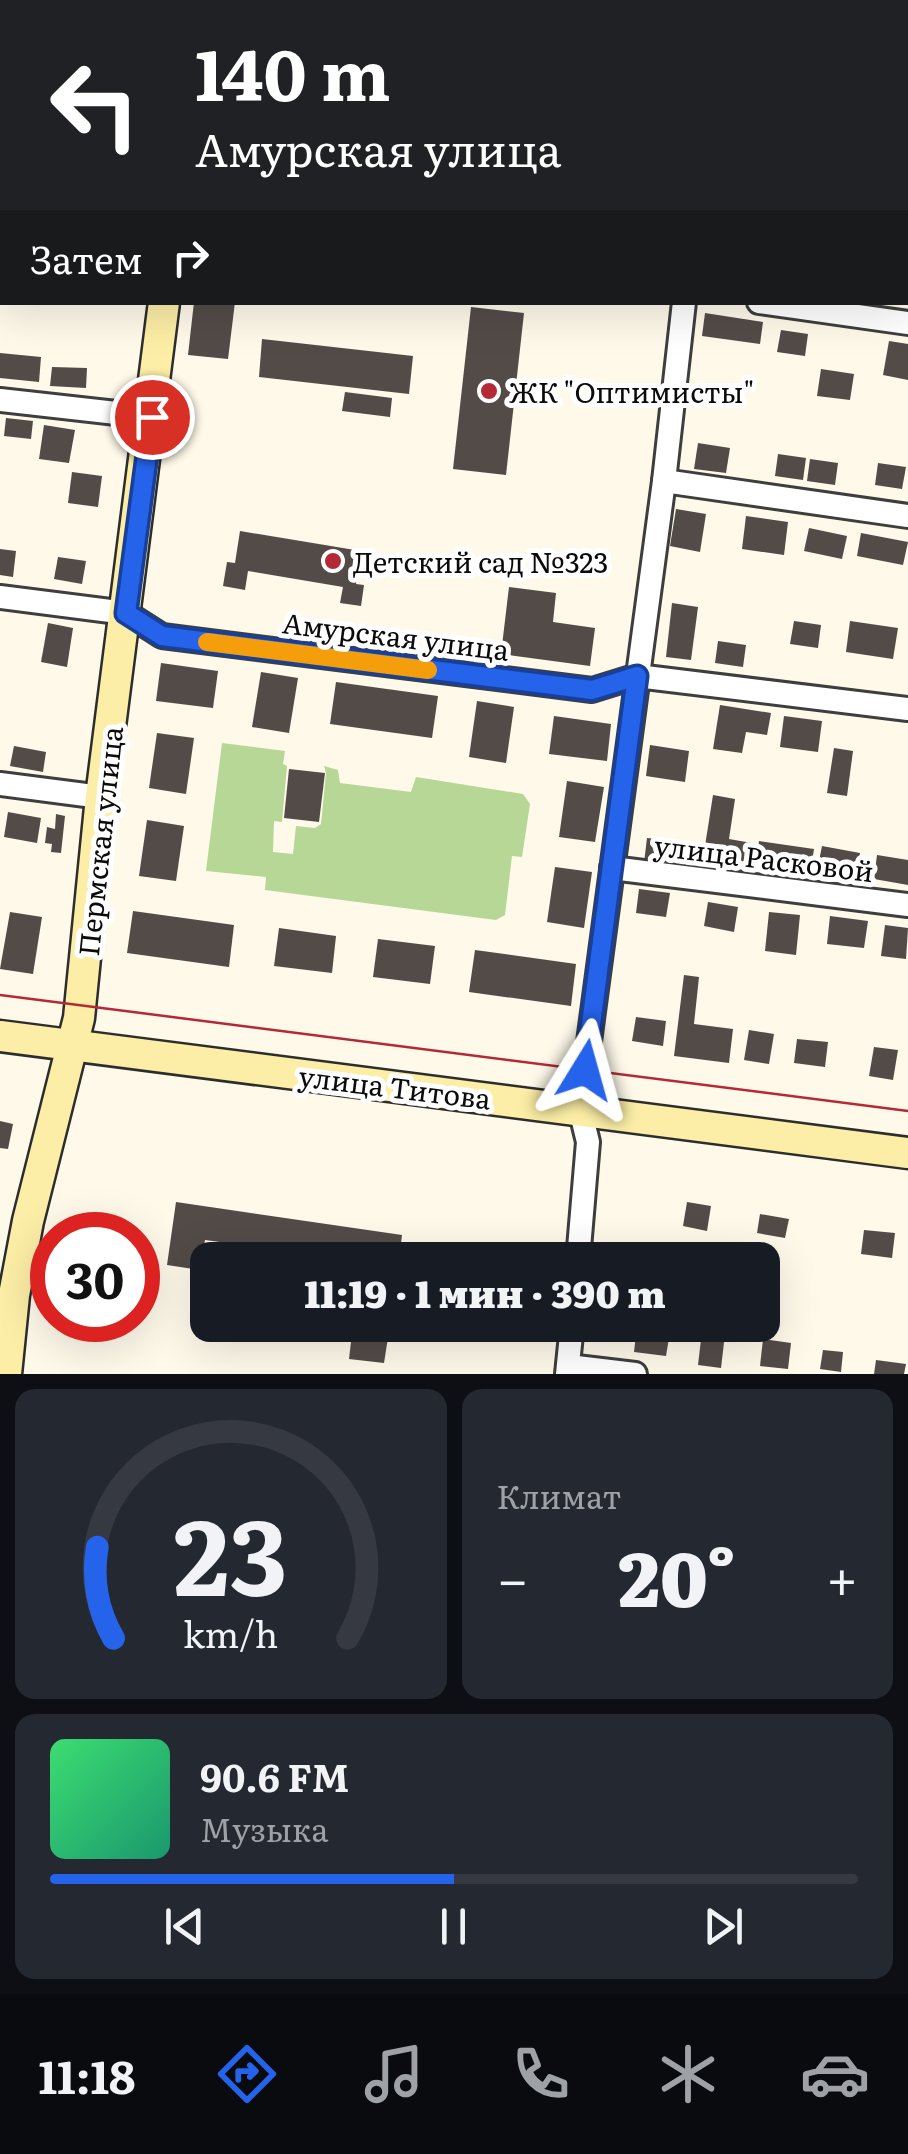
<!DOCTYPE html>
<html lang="ru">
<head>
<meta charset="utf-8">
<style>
  body { margin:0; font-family:Literata,serif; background:#242831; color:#f1f3f6; height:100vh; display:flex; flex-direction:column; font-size:38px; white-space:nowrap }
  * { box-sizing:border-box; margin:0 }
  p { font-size:32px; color:#9ea1a6 }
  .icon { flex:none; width:55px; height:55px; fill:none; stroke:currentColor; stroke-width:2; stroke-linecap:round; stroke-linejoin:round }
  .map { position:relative; height:1374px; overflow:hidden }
  .details { display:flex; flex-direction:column; gap:15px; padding:15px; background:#0d0f14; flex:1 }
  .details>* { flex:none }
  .top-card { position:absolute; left:0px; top:0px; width:910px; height:305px; box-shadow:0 10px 40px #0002; background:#202124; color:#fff; overflow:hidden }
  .speed { position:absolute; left:30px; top:1212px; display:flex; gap:20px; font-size:50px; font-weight:700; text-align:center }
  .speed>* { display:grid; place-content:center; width:130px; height:130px; border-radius:50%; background:#171b24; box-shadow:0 10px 40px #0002; line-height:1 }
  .speed .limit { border:15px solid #d22; background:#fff; color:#111 }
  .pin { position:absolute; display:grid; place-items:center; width:85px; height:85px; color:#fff; margin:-42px; border:5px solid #fff; border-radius:50%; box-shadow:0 2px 10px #0007 }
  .me { position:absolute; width:110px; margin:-55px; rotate:8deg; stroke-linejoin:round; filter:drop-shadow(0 0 8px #0008) }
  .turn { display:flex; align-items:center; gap:35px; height:210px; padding:0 30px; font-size:45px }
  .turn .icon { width:130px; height:130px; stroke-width:2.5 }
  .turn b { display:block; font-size:70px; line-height:85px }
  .then { display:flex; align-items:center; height:95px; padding:0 30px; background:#0003; gap:20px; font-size:38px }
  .big { font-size:75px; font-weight:800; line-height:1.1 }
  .details .widget { flex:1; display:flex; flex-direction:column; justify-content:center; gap:15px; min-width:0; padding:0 35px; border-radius:20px; background:#242831 }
  .details .dial { align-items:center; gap:0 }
  .dial svg { height:260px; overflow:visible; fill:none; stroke:#363941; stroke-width:7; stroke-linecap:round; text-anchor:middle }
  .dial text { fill:#f1f3f6; stroke:none }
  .song { display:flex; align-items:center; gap:30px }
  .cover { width:120px; height:120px; border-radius:15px; background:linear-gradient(135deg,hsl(140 70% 55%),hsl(160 70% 35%)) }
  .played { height:10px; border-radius:5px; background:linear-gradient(90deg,#2563eb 50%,#363941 50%) }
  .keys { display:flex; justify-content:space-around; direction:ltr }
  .heat { display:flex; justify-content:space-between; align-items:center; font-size:55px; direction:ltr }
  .details .tiles { flex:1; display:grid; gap:15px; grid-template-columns:1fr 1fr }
  .widget:last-child { grid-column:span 2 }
  .trip { position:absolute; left:190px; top:1242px; width:590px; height:100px; border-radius:20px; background:#171b24; box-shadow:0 10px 40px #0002; font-weight:800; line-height:100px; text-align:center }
  .menu { display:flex; height:160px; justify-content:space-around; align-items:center; background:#090b0e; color:#9ea1a6 }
  .menu .icon { width:70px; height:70px }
  .menu .active { color:#2563eb }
  .menu b { font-size:45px; color:#f1f3f6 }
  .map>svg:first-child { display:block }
</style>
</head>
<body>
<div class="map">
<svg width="908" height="1374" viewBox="0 0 908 1374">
  <rect width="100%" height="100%" fill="#fef9e9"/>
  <!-- forest -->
  <path fill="#b6d795" d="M222,743L285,751L283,764L287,766L282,822L274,821L273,852L293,854L296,826L315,828L321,824L326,773L324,766L338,770L340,783L411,792L416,777L523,794L530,804L522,857L512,856L505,915L496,920L265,890L266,877L206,871Z"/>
  <!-- building -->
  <g fill="#534b48">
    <path d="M194,302H235L228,359L188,355Z"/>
    <path d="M471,307L524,313L506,475L453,469Z"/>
    <path d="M705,313L763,322L760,344L702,336Z"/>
    <path d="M781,330L808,334L805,356L777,352Z"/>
    <path d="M262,339L413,356L409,394L259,377Z"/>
    <path d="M889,341L908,344V380L883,375Z"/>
    <path d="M0,353L41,357L39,382L0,378Z"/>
    <path d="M52,367L87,368L86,388L50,386Z"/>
    <path d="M821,369L854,374L850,400L817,396Z"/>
    <path d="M345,392L392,398L390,417L342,411Z"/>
    <path d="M6,418L33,421L31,439L4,436Z"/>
    <path d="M44,425L75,430L69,463L39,459Z"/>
    <path d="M698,443L730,448L726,473L694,469Z"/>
    <path d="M778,454L806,458L803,480L775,476Z"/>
    <path d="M810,459L838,463L835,485L807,481Z"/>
    <path d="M878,463L906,467L902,489L875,485Z"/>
    <path d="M72,472L102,476L98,507L68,503Z"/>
    <path d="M676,509L706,514L700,552L670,546Z"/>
    <path d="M746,516L788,522L784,555L742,549Z"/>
    <path d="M809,528L847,536L842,559L804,551Z"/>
    <path d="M240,531L361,551L356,584L364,585L361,606L340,603L343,587L248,571L245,590L223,586L227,562L235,563Z"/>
    <path d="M861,533L908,542L903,565L857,556Z"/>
    <path d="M0,549L16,551L13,577L0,575Z"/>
    <path d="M58,557L86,561L82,584L54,579Z"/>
    <path d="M509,587L556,593L553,622L595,628L590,666L501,654Z"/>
    <path d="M672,603L698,607L691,660L666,657Z"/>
    <path d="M794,621L821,625L818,648L790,644Z"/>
    <path d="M850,621L898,628L893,659L846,652Z"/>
    <path d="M48,623L73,628L67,667L41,662Z"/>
    <path d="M718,641L746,645L743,667L715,663Z"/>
    <path d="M161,663L218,671L213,708L156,701Z"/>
    <path d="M261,672L298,678L289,733L252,727Z"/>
    <path d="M336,682L438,696L432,738L330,724Z"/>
    <path d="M477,701L514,707L506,763L469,757Z"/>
    <path d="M720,705L771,713L767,735L746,732L742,753L713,749Z"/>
    <path d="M554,716L611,724L607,761L549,754Z"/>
    <path d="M784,716L822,721L818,752L780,747Z"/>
    <path d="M157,733L194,738L186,794L149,788Z"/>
    <path d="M650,745L689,751L685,782L646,776Z"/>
    <path d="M14,746L46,752L43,772L10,766Z"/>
    <path d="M834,748L853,751L847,796L827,793Z"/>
    <path d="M289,769L325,773L319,822L284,818Z"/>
    <path d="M567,781L604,787L595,842L559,837Z"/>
    <path d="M713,795L735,799L729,839L752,843L747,873L702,865Z"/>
    <path d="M8,812L41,818L37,843L4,837Z"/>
    <path d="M56,814L65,816L61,853L51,852L52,844L45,843L47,827L55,829Z"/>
    <path d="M147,820L184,826L176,881L139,876Z"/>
    <path d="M647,838L678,841L675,866L644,863Z"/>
    <path d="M759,841L814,849L810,875L755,868Z"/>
    <path d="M822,846L860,853L854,883L816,876Z"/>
    <path d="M877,855L908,860V885L874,879Z"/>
    <path d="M555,867L592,872L584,928L547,922Z"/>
    <path d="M639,889L670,893L666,917L636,913Z"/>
    <path d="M708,902L738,907L734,932L704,926Z"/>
    <path d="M133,911L234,925L229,967L127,953Z"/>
    <path d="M10,912L42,917L33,974L0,969Z"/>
    <path d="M769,912L800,915L796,955L765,951Z"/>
    <path d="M830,916L868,921L864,948L827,944Z"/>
    <path d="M885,925L908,928L906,959L881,956Z"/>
    <path d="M279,928L336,936L332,973L274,966Z"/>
    <path d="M378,939L435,946L430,984L373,977Z"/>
    <path d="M475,950L576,964L571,1006L469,992Z"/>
    <path d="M684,975L699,977L694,1024L733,1029L729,1063L674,1056Z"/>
    <path d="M636,1017L666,1021L663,1046L632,1041Z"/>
    <path d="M749,1030L774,1034L769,1064L744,1060Z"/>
    <path d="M797,1039L828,1042L825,1067L794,1063Z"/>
    <path d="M874,1047L898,1050L893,1080L869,1076Z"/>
    <path d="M0,1121L13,1124L8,1149L0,1148Z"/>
    <path d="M176,1202L402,1235L399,1260H254L256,1247L205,1240L200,1270L167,1265Z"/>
    <path d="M687,1202L711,1206L707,1231L683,1226Z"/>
    <path d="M760,1214L789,1219L785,1238L757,1233Z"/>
    <path d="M864,1230L895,1233L892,1258L861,1254Z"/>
    <path d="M353,1325H390L384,1363L349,1359Z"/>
    <path d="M702,1331L725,1334L721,1368L698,1365Z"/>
    <path d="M636,1334L669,1338L666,1356L634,1352Z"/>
    <path d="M763,1339L791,1343L788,1369L760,1366Z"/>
    <path d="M823,1350L843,1352L841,1372L820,1369Z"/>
    <path d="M876,1360L906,1364L904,1374H874Z"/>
  </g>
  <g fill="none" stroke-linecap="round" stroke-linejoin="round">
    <defs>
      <g id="street">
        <path d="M720,2V0"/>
        <path d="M0,17H2"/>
        <path d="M0,206H2"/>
        <path d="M759,302L908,323"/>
        <path d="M0,400L152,417"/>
        <path d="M664,481L908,516"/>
        <path d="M0,597L126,613L162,636L592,690L637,676L908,709"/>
        <path d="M0,784L101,797"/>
        <path d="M612,868L908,905"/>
        <path d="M578,1260L588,1142L580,1109L664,481L684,302"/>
        <path d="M568,1366L635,1374"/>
        <path d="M567,1374L572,1325"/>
      </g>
      <g id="secondary">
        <path d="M199,2V0"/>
        <path d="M0,1036L908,1153"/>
        <path d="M6,1374L14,1295L28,1221L79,1018L101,797L164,302"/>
      </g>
    </defs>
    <!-- street casing -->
    <use href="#street" stroke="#3e3e3e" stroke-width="28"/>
    <!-- secondary casing -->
    <use href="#secondary" stroke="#2d2d2d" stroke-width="35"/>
    <!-- street -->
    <use href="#street" stroke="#fff" stroke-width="22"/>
    <!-- secondary -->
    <use href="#secondary" stroke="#fceea6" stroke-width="30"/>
    <!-- tram -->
    <path stroke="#b52937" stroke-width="2.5" d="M0,995L908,1111"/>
  </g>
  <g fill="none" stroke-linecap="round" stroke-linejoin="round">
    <defs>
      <path id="route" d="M152,417L126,613L162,636L592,690L637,676L585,1070"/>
    </defs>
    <!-- route casing -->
    <use href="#route" stroke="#184099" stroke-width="25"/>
    <!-- route -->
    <use href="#route" stroke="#2563eb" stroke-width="18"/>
    <!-- slow -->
    <path stroke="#f59e0b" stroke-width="18" d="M207,642L428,670"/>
  </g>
  <!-- markers -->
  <g fill="#b52937" stroke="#fff" stroke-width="4">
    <circle cx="489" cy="391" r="10"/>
    <circle cx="333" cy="561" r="10"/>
  </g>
  <g text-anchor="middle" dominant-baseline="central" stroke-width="10" stroke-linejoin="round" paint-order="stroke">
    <!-- poi labels -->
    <g font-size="28" fill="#0b0b0b" stroke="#fff" text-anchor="start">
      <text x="509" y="391">ЖК "Оптимисты"</text>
      <text x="353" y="561">Детский сад №323</text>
    </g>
    <!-- street labels -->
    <g font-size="28" fill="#0b0b0b" stroke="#fff">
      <text transform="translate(396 635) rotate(7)">Амурская улица</text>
      <text transform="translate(99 841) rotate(-84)">Пермская улица</text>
      <text transform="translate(764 857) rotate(7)">улица Расковой</text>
      <text transform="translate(395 1086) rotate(7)">улица Титова</text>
    </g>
  </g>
</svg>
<div class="speed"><div class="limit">30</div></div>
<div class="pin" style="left:152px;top:417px;background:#d93025"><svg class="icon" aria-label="arrive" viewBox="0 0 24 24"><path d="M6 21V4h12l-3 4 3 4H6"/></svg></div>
<svg class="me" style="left:585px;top:1070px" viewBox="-20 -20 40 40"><path d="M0-17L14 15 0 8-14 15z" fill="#2563eb" stroke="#fff" stroke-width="4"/></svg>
<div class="trip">11:19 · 1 мин · 390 m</div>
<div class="top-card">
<div class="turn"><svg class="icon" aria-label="left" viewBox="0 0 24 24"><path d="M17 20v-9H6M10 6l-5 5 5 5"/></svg><div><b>140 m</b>Амурская улица</div></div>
<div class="then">Затем<svg class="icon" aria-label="right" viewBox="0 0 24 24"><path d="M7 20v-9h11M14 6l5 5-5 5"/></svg></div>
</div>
</div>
<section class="details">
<div class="tiles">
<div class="widget dial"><svg viewBox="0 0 100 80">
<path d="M14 69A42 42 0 1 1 86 69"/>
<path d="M14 69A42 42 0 0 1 9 41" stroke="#2563eb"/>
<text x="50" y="56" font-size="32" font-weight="700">23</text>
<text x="50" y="72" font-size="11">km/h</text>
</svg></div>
<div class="widget"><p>Климат</p>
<div class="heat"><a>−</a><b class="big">20°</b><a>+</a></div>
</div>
<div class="widget">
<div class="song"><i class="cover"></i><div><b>90.6 FM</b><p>Музыка</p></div></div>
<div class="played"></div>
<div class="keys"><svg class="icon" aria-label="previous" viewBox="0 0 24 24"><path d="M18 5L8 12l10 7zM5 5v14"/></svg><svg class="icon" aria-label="pause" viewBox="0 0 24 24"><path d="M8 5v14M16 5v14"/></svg><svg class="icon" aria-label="next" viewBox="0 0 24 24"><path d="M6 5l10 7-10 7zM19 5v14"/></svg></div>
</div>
</div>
</section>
<nav class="menu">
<b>11:18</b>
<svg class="icon active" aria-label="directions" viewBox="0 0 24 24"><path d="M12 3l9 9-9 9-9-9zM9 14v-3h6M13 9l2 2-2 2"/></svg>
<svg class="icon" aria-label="music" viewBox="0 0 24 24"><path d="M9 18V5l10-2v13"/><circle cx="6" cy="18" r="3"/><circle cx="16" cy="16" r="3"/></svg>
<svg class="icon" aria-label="phone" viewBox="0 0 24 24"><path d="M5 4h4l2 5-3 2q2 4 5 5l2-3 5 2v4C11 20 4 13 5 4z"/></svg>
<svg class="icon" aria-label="climate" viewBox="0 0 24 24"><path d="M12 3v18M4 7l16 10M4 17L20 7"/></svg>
<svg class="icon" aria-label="car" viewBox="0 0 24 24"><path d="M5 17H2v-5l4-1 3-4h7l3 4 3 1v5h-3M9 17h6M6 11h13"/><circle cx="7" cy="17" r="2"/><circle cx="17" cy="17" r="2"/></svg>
</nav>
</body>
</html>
